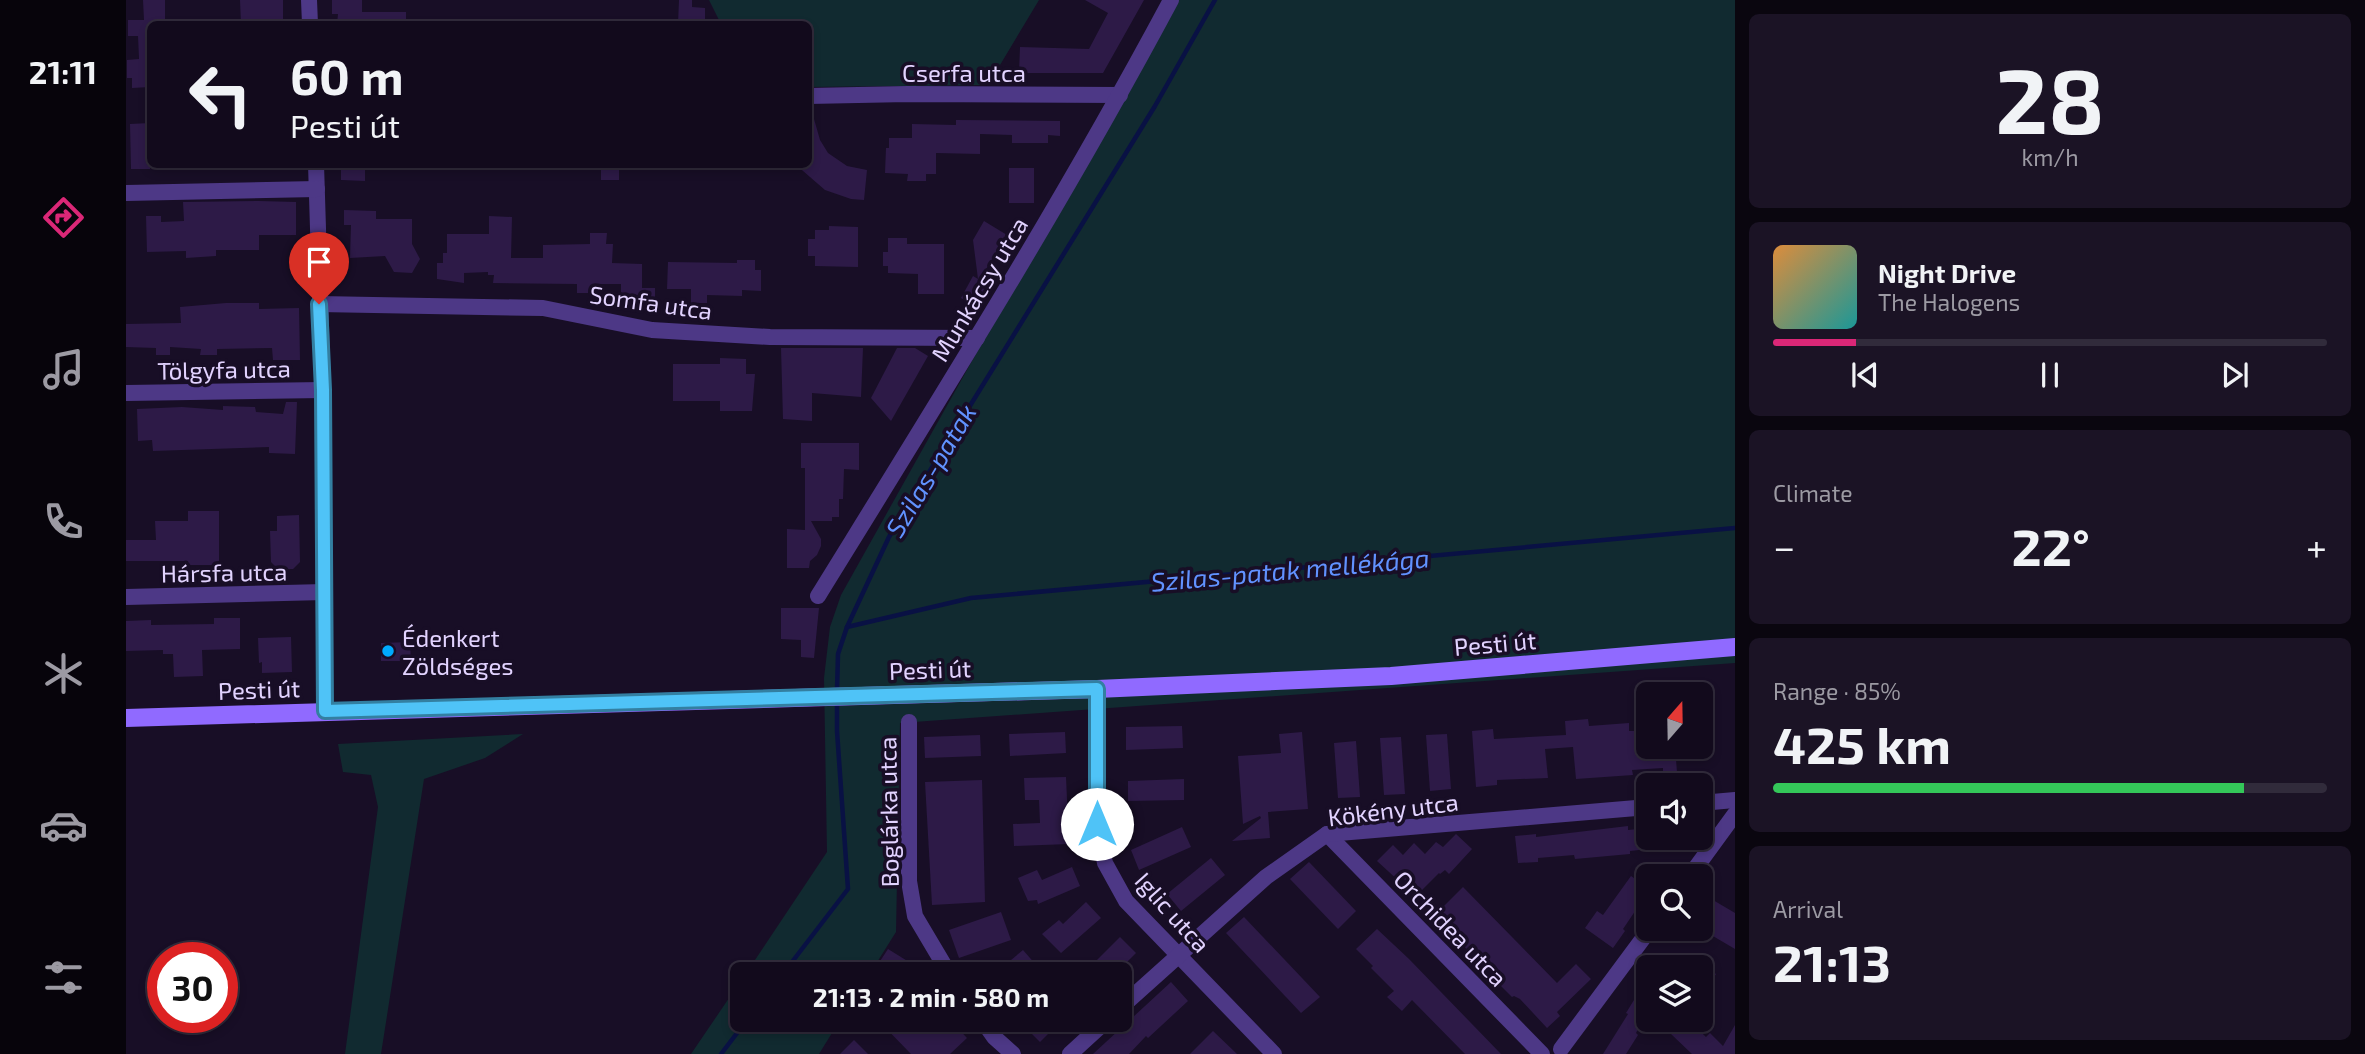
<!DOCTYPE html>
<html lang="en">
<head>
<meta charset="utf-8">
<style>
  body { margin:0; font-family:"Exo 2",sans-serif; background:#1b1325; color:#f1f3f6; height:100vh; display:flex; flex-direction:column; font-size:26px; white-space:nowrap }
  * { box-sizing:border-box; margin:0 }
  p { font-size:23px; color:#9c9aa3 }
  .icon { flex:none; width:38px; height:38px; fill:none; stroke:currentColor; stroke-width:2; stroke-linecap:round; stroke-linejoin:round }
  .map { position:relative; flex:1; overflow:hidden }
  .side { display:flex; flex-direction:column; gap:14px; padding:14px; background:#0a060f; width:630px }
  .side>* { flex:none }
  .banner { position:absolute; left:21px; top:21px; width:665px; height:147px; border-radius:10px; box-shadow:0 4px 10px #0003,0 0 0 2px #312b3b; background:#120a1c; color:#f1f3f6; overflow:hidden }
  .needle { width:46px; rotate:20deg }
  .tools { position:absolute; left:1510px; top:682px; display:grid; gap:14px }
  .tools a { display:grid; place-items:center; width:77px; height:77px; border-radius:10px; background:#120a1c; box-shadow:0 4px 10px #0003,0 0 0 2px #312b3b; font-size:35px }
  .speed { position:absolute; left:21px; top:942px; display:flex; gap:14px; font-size:35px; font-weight:700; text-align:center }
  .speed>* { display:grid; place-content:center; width:91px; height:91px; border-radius:50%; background:#120a1c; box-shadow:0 4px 10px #0003,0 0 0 2px #312b3b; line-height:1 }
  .speed .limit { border:10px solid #d22; background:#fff; color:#111 }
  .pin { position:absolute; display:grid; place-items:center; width:60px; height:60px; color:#fff; margin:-72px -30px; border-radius:50% 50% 50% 0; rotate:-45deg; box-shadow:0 0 7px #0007 }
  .pin .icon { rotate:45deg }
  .me { position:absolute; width:77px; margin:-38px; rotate:0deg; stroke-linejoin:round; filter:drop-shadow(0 0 5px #0008) }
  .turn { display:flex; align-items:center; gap:24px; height:147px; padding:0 28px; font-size:32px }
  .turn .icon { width:91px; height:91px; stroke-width:2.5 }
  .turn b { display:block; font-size:49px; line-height:60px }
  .big { font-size:52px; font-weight:700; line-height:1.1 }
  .side .widget { flex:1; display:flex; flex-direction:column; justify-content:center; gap:10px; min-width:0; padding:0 24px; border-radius:10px; background:#1b1325 }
  .side .dial { align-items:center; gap:0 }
  .dial b { font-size:91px; line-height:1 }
  .song { display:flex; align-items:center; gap:21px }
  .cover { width:84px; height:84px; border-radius:10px; background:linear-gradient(135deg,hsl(30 70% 55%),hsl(180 70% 35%)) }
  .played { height:7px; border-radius:4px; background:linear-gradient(90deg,#db2777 15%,#312b3b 15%) }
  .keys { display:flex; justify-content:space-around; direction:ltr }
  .heat { display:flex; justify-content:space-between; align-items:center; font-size:38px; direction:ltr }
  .charge { height:10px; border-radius:5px; background:linear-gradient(90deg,#34c759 85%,#312b3b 0) }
  .trip { position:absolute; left:604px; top:962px; width:402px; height:70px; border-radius:10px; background:#120a1c; box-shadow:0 4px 10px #0003,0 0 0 2px #312b3b; font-weight:700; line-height:70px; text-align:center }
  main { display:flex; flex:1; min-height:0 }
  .tab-bar { display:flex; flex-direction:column; width:126px; justify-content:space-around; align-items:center; background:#07040b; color:#9c9aa3 }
  .tab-bar .icon { width:49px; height:49px }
  .tab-bar .active { color:#db2777 }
  .tab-bar b { font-size:32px; color:#f1f3f6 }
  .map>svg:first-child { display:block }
</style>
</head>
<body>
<main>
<nav class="tab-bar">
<b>21:11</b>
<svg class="icon active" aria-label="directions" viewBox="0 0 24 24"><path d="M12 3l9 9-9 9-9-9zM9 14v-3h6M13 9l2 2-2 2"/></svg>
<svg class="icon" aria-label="music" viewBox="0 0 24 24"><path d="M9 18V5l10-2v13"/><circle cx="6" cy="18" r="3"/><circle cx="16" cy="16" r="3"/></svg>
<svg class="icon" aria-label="phone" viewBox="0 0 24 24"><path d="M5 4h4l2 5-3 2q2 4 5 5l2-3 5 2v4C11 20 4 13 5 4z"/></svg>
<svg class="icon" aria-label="climate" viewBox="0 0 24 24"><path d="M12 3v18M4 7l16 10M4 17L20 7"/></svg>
<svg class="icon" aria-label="car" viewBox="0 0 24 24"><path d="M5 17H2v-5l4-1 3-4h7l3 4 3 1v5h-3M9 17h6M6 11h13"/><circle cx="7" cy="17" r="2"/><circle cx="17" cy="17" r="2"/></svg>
<svg class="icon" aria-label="filters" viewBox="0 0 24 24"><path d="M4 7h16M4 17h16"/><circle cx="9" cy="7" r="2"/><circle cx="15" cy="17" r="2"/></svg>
</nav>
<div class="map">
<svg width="1609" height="1054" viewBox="0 0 1609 1054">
  <rect width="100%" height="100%" fill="#180e26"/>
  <!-- green -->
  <g fill="#112a30">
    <path d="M583,0H913L862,85L683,87L682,24H595Z"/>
    <path d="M1048,0H1609V663L774,723L770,932L743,975H619L701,852L698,678L704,627L715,595Z"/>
    <path d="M397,734L359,758L298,779L255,1054H219L252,807L245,775L217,772L212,744Z"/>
    <path d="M616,979V1020H714L693,1054H565Z"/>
  </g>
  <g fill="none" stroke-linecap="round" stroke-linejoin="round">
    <!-- stream -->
    <g stroke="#091144" stroke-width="4.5">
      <path d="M721,627L845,598L1609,528"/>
      <path d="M711,691L712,654L721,627L763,537L1029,106L1089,0"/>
      <path d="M656,975L722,889L711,731V700"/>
      <path d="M595,1054L621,1020"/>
    </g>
  </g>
  <!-- building -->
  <g fill="#2d1a47">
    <path d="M17,0H39V24H24V87L6,88V78H1V60L13,59L12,36H2V20H18Z"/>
    <path d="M114,0H157V24H115Z"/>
    <path d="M206,0H236V12H280V24H211L212,14H206Z"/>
    <path d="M553,0H566V7L579,8V24H552Z"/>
    <path d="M959,0H1018L977,73H893L894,47L963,49L982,13Z"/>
    <path d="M682,112H686L694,140L702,153L721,166L741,170L738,200L725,199L699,190L669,164H682Z"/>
    <path d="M830,120L934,121V136L922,135V143H886V135L854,134V154L810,153V174H800V181H781L782,174L759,173L760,148H763V138H786V124L830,125Z"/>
    <path d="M24,123V169H5L4,124Z"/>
    <path d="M215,164H239V181L215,180Z"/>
    <rect x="475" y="164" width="18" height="16"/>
    <rect x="883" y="168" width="25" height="35"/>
    <path d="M133,201L170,202V235H133V250H90V256L60,258V251L21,252L20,216H35V222L58,221L57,202Z"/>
    <path d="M218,210L250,211V219H286V244L294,259L286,273L268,272L259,256L224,258L225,225H218Z"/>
    <path d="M363,216L386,217L385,258H417V245L464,244V233H481L480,244H487L486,263L516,264V288H529V301L495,300V284H468L467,293H451V284L367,283L368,275H362V272L338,273V283L311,279V263H317V253H321V234H363Z"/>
    <path d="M858,221L881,235L854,279L862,284L850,306L835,298L847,276L852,279L847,240Z"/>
    <path d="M703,226L732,227V267L689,266V256H682V239H689V230H703Z"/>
    <path d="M762,238H781V244H818V294H792V274L762,273V266H757V252H762Z"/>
    <path d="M611,260H629V270H635V291L616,290V296L581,295V303H565V289H541L542,262L611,263Z"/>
    <path d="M100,303H133V309L173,308L174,360H147L146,348L91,349V355H74L75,349L44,347V355H30V348L0,347V324L55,323L54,307Z"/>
    <path d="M655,348H737L735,397L686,393V421L657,419Z"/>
    <path d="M771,348H789L802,356L765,421L745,398Z"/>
    <path d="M594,358L620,359V374H629L626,411H594V401H547V364H594Z"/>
    <path d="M160,402H171L169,454L143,453V447L27,451L26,440L12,441L11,409L56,407L97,410V406L129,407L130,412L157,414Z"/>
    <path d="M675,443H733V470L718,469L717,499H713V517H706V521H685L695,539V546L691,555L684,561L683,568H661V529L679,530V468H675Z"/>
    <path d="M62,511H93V565H62V561H0V540H30L29,521H62Z"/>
    <path d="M173,515L174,562L167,569H152L145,562L144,531H151V516Z"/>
    <path d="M655,608H693L688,658L675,657V640L655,639Z"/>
    <path d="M88,618H114V649L76,650L77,676L48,677L47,654H37V650L0,651V621L25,620V625L88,624Z"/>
    <rect x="341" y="634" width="18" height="15"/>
    <path d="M165,637L166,672L136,673V662L133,663L132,638Z"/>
    <path d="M284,642L285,661H255V643Z"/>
    <path d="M1462,719L1463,726L1503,723V731H1511L1512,747H1549L1551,772L1537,773V768L1506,770L1507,775L1450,779L1447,747L1419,749L1422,778L1371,780V785L1350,787L1346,731L1367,729L1368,739L1440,735L1439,721Z"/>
    <path d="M1056,726L1057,748L1000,750V727Z"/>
    <path d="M939,732L940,753L884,756L883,734Z"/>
    <path d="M1176,732L1182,809L1142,812L1144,838L1106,841L1135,818L1134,816L1117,824L1112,756L1155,753L1153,734Z"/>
    <path d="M1321,734L1325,789L1304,791L1300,735Z"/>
    <path d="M854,735L855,756L799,758L798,737Z"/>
    <path d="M1275,737L1279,794L1258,795L1254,738Z"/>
    <path d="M1230,741L1234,797L1212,798L1208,743Z"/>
    <path d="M940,777L943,844L888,846L887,824L914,823L913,800H899L898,778Z"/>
    <path d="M1058,779V800L1002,801V781Z"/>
    <path d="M856,780L859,902L806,905L799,782Z"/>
    <path d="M1502,826V830L1522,828V849L1504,851V854L1449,859L1448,855L1412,858V862L1392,863L1389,836L1410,834V837Z"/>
    <path d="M1056,827L1065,847L1013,870L1005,850Z"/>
    <path d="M1330,834L1346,849L1323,874L1319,870L1314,874L1313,873L1293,893L1277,878L1274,882L1251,861L1267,845L1277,855L1288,843L1299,854L1310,842L1317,847Z"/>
    <path d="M1539,838H1561L1562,850L1541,852Z"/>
    <path d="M1085,858L1099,875L1055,911L1041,894Z"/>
    <path d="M1183,862L1230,911L1212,929L1164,879Z"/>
    <path d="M946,867L954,886L912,904L911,900L902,901L892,878L911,870L916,880Z"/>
    <path d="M1505,876L1522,888V892L1497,929L1499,931L1487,948L1459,928L1471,911L1477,915Z"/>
    <path d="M1337,887L1431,983L1450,964L1465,979L1431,1012L1434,1016L1421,1028L1394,999L1388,996L1386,997L1374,985L1376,983L1357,964L1355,966L1326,932L1324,934L1312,922L1314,920L1309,915Z"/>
    <path d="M1587,900L1609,913V949L1575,929V920Z"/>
    <path d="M960,902L975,918L935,953L916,934L933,920L937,924Z"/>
    <path d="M875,912L885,940L833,958L823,930Z"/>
    <path d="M1118,917L1194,997L1175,1013L1100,933Z"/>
    <path d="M1251,929L1283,959L1375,1054H1339L1286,1000L1276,1011L1261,997L1268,991L1245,968L1247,966L1230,949Z"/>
    <path d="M994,937L1010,953L988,975H956Z"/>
    <path d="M762,949L783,962L775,975H745Z"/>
    <path d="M897,950L911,966L901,975H867Z"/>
    <path d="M1575,965L1590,974L1575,998Z"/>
    <path d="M1045,982L1062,1001L1022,1038L1020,1036L1003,1054H967Z"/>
    <path d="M1508,1000L1522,1009L1510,1033L1512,1035L1500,1054H1477L1502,1014L1500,1013Z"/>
    <path d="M752,1020H824L841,1038L824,1054H785Z"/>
    <path d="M892,1020H936L914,1042Z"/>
    <path d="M1559,1020H1562L1580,1037L1584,1033L1597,1046L1609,1025V1054H1566L1545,1034Z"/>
    <path d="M1087,1031L1111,1054H1064Z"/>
    <path d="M728,1040L742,1054H714Z"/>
  </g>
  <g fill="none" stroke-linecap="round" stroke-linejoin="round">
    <!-- minor -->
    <g stroke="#4d3886" stroke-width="16">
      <path d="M183,0L184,24"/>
      <path d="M682,96L782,94L994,95"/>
      <path d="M190,164L197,390L199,711"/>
      <path d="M0,193L191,189"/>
      <path d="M193,304L417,308L526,330L644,337L851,338"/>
      <path d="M0,393L197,390"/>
      <path d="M692,596C813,400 936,204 1045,0"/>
      <path d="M0,597L198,592"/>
      <path d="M971,689V824L979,863L1000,901L1148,1054"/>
      <path d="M783,722V881L789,916L824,975"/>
      <path d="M1575,803L1609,800"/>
      <path d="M1201,834L1416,1054"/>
      <path d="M1563,877L1609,814"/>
      <path d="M994,1008L1140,877L1201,834L1522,807"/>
      <path d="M856,1020L868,1037L887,1054"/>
      <path d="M1435,1049L1524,929"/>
      <path d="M944,1054L981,1020"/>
    </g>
    <!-- secondary -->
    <path stroke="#906aff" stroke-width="18" d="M0,718L971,689L1265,676L1609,647"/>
  </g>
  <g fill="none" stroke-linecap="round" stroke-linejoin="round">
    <defs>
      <path id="route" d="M193,304L197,390L199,711L971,689V824"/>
    </defs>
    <!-- route casing -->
    <use href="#route" stroke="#337fa1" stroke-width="18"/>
    <!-- route -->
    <use href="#route" stroke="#4fc3f7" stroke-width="12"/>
  </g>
  <!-- markers -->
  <circle fill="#00aafe" stroke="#180e26" stroke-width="2.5" cx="262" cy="651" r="7"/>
  <g text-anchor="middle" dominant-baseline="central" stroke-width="7" stroke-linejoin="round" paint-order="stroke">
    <!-- street labels -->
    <g font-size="24" fill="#e2d3ff" stroke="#180e26">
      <text x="838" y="72">Cserfa utca</text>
      <text transform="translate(853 289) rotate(-59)">Munkácsy utca</text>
      <text transform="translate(525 302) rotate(8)">Somfa utca</text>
      <text transform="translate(98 369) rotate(-1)">Tölgyfa utca</text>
      <text transform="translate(98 572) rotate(-1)">Hársfa utca</text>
      <text transform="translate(1369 643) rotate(-5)">Pesti út</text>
      <text transform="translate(804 669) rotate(-2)">Pesti út</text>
      <text transform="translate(133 689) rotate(-2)">Pesti út</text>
      <text transform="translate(1267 809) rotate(-7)">Kökény utca</text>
      <text transform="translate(762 812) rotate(-91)">Boglárka utca</text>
      <text transform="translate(1047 912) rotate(48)">Iglic utca</text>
      <text transform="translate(1325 928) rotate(46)">Orchidea utca</text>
    </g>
    <!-- poi labels -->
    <g font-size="24" fill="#e2d3ff" stroke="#180e26" text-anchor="start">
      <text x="276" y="637">Édenkert<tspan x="276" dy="28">Zöldséges</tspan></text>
    </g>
    <!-- water labels -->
    <g font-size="26" font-style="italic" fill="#6192ff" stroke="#180e26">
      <text transform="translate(804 470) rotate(-59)">Szilas-patak</text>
      <text transform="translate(1164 569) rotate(-5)">Szilas-patak mellékága</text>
    </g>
  </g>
</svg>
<div class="tools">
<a><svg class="needle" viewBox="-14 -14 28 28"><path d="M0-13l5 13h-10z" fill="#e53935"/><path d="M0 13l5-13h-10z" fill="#9c9aa3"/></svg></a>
<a><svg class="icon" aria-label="sound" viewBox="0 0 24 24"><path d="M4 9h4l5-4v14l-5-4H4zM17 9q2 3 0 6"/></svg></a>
<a><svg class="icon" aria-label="search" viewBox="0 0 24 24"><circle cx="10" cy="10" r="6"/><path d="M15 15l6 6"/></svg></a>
<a><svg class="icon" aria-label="layers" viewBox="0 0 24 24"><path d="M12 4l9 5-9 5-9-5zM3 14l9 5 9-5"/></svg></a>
</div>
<div class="speed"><div class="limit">30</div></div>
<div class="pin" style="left:193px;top:304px;background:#d93025"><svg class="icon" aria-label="arrive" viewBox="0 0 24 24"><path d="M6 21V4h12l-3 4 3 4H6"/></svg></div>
<svg class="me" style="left:971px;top:824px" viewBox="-20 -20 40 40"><circle r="19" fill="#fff"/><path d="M0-13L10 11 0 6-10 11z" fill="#4fc3f7"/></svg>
<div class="trip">21:13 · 2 min · 580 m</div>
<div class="banner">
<div class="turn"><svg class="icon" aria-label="left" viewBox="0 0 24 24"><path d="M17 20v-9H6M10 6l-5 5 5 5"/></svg><div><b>60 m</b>Pesti út</div></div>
</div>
</div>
<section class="side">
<div class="widget dial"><b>28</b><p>km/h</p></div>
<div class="widget">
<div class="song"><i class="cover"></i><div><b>Night Drive</b><p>The Halogens</p></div></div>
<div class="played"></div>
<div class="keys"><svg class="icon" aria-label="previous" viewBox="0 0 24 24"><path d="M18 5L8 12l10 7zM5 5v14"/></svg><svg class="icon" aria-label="pause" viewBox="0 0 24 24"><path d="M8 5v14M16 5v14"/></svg><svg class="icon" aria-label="next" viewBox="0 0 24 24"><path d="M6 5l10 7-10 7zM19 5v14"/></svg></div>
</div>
<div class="widget"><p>Climate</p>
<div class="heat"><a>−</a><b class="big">22°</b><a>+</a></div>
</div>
<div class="widget"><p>Range · 85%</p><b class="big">425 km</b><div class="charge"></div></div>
<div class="widget"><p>Arrival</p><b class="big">21:13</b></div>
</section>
</main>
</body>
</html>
